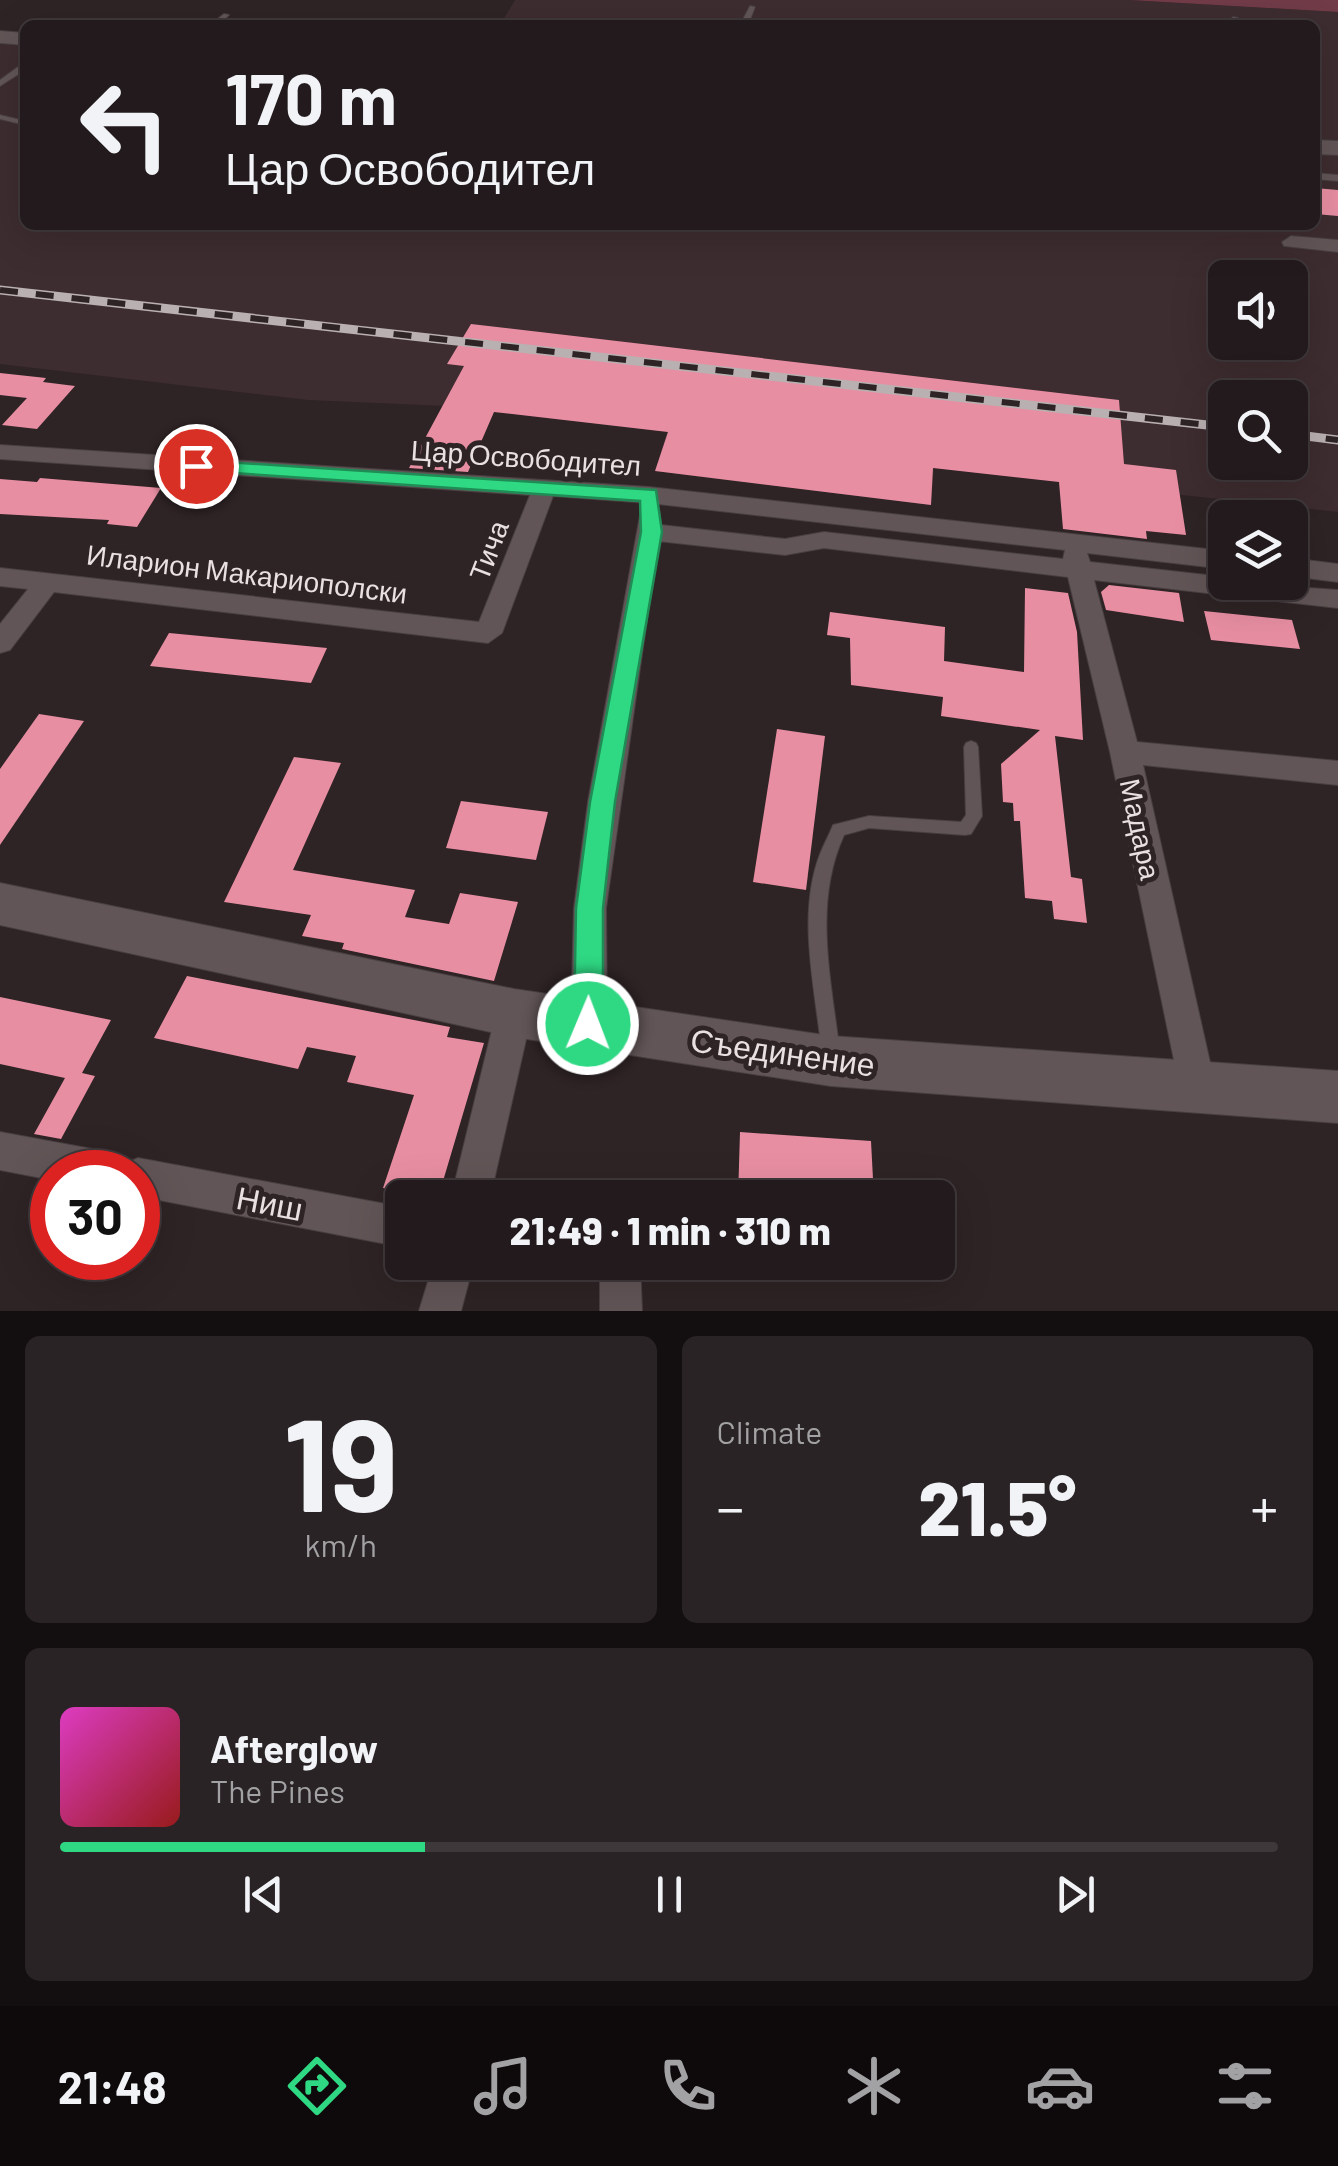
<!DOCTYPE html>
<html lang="en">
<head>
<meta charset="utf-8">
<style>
  body { margin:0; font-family:Barlow,sans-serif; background:#2a2325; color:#f1f3f6; height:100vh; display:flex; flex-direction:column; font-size:38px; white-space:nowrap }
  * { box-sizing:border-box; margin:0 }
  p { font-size:32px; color:#a2a1a3 }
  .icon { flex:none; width:55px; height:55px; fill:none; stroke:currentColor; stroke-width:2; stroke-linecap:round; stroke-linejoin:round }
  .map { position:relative; height:1311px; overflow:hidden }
  .panel { display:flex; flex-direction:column; gap:25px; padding:25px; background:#130e0f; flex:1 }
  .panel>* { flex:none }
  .hud { position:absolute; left:20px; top:20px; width:1300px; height:210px; border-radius:15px; box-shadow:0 10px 40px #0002,0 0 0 2px #3f383b; background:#221a1c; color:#f1f3f6; overflow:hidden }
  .tools { position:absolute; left:1208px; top:260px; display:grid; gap:20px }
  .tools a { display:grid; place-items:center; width:100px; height:100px; border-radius:15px; background:#221a1c; box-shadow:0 10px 40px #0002,0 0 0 2px #3f383b; font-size:50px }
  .speed { position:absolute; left:30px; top:1150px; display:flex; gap:20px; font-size:50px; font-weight:700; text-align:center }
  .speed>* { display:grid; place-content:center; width:130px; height:130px; border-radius:50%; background:#221a1c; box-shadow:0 10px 40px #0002,0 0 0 2px #3f383b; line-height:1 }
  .speed .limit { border:15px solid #d22; background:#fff; color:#111 }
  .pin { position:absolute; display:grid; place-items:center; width:85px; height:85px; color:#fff; margin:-42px; border:5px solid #fff; border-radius:50%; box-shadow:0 2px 10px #0007 }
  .me { position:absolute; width:110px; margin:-55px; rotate:1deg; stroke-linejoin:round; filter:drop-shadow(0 0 8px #0008) }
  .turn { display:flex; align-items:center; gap:35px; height:210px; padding:0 40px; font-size:45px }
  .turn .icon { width:130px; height:130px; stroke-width:2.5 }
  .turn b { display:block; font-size:70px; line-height:85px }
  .big { font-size:75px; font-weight:800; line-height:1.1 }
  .panel .widget { flex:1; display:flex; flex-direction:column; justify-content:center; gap:15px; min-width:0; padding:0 35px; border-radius:15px; background:#2a2325 }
  .panel .dial { align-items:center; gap:0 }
  .dial b { font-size:130px; line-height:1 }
  .song { display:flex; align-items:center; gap:30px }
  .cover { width:120px; height:120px; border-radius:15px; background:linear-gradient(135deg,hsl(310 70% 55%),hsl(0 70% 35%)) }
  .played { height:10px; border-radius:5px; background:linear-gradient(90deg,#2fd883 30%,#3f383b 30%) }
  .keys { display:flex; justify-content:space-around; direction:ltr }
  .heat { display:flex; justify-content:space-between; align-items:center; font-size:55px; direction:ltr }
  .panel .tiles { flex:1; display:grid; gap:25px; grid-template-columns:1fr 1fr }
  .widget:last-child { grid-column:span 2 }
  .trip { position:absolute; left:385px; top:1180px; width:570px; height:100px; border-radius:15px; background:#221a1c; box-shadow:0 10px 40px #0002,0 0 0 2px #3f383b; font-weight:800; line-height:100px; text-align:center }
  .dock { display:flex; height:160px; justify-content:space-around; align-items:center; background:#0e0a0b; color:#a2a1a3 }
  .dock .icon { width:70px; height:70px }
  .dock .selected { color:#2fd883 }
  .dock b { font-size:45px; color:#f1f3f6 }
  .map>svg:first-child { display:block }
</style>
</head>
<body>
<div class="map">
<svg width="1338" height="1311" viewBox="0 0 1338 1311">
  <rect width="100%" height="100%" fill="#2e2325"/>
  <!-- built -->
  <path fill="#3d2c30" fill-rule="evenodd" d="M515,0H1129L1338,12V512L934,468L931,505L655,471L667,432L443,406L308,400L0,364V37L25,39V225H1315V25H500ZM1225,278H1290V342H1225ZM1225,398H1290V462H1225Z"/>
  <!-- green -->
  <path fill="#713b48" d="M1129,0H1338V12Z"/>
  <!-- building -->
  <g fill="#e88ea2">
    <path d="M1315,188L1338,190V216L1315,214Z"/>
    <path d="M471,324L1119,400L1124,464L1176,470L1186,535L1146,531L1147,539L1063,529L1059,482L933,468L931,505L655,471L668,432L494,412L468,472L409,468L464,366L447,364Z"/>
    <path d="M0,373L46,378L43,382L75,386L37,429L2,425L27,398L0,395Z"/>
    <path d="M40,478L161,488L137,527L107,524L109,520L0,514V479L37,482Z"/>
    <path d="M1109,585L1179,593L1184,622L1106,610L1101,592Z"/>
    <path d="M1025,588L1068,593L1077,632L1083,740L1055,736L1071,877L1082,879L1087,923L1054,919L1052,901L1025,898L1020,821H1014L1013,803L1003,802L1001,764L1040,730L941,716L943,697L851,685L850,638L827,635L830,612L945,627L944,661L1024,672Z"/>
    <path d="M1204,611L1292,620L1300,649L1211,640Z"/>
    <path d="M169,633L327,648L311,683L150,666Z"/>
    <path d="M39,714L84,721L0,845V769Z"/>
    <path d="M777,729L825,736L806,890L753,882Z"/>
    <path d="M294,757L341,763L293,870L415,890L405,917L449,924L460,893L518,902L494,981L342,949L344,943L302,936L311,915L224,902Z"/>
    <path d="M461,801L548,812L536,860L446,848Z"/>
    <path d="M187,976L450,1027L447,1037L484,1043L438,1198L383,1188L414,1095L347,1082L356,1056L307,1047L298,1069L154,1038Z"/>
    <path d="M0,997L111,1020L82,1073L95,1076L61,1139L34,1134L65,1078L0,1064Z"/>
    <path d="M740,1132L871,1141L874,1198H738Z"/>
  </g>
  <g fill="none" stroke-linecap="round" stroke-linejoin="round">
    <defs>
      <g id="lane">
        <path d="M750,6L755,7L748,25H740Z"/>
        <path d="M224,14L229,15L218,25H210Z"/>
        <path d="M22,64H25V70L0,86V80Z"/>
        <path d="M0,115L25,121V125L0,119Z"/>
        <path d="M1315,173L1338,175V181L1315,179Z"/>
        <path d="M971,741L976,743L978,747L982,816L971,834L965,835L869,828L844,835C812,905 832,982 840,1055L837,1061L831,1064L825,1061L822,1055C816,991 796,916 820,854C824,844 829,835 833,825L869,816L961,822L966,815L964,747L966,743Z"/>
      </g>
      <g id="street">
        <path d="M1233,17L1238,18L1241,25H1227Z"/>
        <path d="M1291,236L1338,240V252L1284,246L1282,242Z"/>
        <path d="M0,445L649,487L1225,551V569L1087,553L1090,562L1225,577V582L1338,590V608L1094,580L1137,742L1338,761V785L1143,765L1216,1089L1211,1102L1198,1107L1185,1102L1180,1089L1110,752L1068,577L824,548L785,555L658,541L606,908L607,1024L601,1036L589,1041L577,1036L571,1024L574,908L588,802L641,510H659L661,525L785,539L824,532L1063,559L1065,550L649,503L553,496L502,633L488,643L54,592L10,650L0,653V624L28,589L0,586V568L479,622L530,495L0,459Z"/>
        <path d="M1290,558L1338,564V582L1290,576Z"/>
        <path d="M514,997L526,1001L532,1013L490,1198H451L496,1013L502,1001Z"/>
        <path d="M0,1132L114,1153L129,1162L138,1158L402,1207V1247L138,1196V1172H52V1180L0,1170Z"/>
        <path d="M434,1262H474L461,1311H419Z"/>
        <path d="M600,1262H640L642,1311H600Z"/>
      </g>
      <g id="secondary">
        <path d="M0,31L25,33V45L0,43Z"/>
        <path d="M1315,140L1338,141V155L1315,154Z"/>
        <path d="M0,883L514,989L831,1036L1338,1071V1123L831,1086L514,1037L0,925Z"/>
      </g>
    </defs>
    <!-- lane casing -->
    <use href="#lane" stroke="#483f41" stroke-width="2"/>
    <!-- street casing -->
    <use href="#street" stroke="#483f41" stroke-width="2"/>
    <!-- secondary casing -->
    <use href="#secondary" stroke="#483f41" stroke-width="2"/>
    <!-- lane -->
    <use href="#lane" fill="#625557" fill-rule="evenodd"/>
    <!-- street -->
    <use href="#street" fill="#625557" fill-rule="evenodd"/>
    <!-- secondary -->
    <use href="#secondary" fill="#625557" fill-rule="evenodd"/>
    <defs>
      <g id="rail">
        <path d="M0,290L1225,427"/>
        <path d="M1290,434L1338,440"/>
      </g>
    </defs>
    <!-- rail casing -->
    <use href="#rail" stroke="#b9b0b1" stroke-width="9"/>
    <!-- rail -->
    <use href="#rail" stroke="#2e2325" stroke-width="6" stroke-dasharray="18" stroke-linecap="butt"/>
  </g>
  <!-- route -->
  <path fill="#2fd883" stroke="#1f8c55" stroke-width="2.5" d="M196,460L656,490L662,532L615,802L603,908V1024L599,1033L588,1037L578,1033L574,1024L576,908L590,802L641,532L640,501L189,470L186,466Z"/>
  <g text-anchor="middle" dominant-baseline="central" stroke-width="10" stroke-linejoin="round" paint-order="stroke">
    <!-- street labels -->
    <g font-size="28" fill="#e8e0e1" stroke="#2e2325">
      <text transform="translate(526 457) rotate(4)">Цар Освободител</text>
      <text transform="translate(488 550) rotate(-69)">Тича</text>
      <text transform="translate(247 573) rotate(7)">Иларион Макариополски</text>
      <text transform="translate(1141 829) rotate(78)">Мадара</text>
    </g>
    <!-- near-street labels -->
    <g font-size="32" fill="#e8e0e1" stroke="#2e2325">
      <text transform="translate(783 1051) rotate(8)">Съединение</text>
      <text transform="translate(270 1202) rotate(11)">Ниш</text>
    </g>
  </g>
</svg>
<div class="tools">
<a><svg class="icon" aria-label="sound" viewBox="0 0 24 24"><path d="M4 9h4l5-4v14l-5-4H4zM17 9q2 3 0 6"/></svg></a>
<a><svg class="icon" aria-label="search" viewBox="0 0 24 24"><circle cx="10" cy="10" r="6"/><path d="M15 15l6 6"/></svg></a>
<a><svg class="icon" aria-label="layers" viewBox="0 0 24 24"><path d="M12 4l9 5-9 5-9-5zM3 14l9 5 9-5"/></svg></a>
</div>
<div class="speed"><div class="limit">30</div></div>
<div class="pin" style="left:196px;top:466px;background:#d93025"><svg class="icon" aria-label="arrive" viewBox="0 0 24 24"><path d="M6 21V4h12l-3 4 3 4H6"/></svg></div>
<svg class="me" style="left:588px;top:1024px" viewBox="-20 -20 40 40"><circle r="17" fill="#2fd883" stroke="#fff" stroke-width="3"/><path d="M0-11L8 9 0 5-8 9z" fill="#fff"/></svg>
<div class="trip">21:49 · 1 min · 310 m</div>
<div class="hud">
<div class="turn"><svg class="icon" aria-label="left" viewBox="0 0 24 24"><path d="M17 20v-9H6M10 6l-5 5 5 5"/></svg><div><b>170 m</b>Цар Освободител</div></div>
</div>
</div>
<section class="panel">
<div class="tiles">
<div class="widget dial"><b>19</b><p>km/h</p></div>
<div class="widget"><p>Climate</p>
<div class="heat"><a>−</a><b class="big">21.5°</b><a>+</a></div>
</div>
<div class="widget">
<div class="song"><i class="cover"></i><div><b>Afterglow</b><p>The Pines</p></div></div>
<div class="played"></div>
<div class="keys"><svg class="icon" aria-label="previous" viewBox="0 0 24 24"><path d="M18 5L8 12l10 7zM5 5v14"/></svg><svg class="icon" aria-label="pause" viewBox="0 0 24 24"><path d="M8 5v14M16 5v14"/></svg><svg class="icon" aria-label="next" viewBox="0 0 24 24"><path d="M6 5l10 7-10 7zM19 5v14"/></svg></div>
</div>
</div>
</section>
<nav class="dock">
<b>21:48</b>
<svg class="icon selected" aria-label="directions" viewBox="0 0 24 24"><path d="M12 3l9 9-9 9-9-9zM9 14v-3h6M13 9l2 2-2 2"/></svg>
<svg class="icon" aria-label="music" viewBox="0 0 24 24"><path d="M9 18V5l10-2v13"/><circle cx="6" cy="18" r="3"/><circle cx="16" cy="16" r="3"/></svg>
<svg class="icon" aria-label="phone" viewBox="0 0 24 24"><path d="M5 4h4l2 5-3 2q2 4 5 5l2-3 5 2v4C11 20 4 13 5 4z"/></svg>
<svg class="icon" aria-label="climate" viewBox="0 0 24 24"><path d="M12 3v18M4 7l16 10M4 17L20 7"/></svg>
<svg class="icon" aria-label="car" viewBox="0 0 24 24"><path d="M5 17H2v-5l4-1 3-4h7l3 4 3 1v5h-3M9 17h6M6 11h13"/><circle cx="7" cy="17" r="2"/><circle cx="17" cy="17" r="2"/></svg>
<svg class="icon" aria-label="filters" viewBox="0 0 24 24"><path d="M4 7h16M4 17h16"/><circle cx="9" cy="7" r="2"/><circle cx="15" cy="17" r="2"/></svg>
</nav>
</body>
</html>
